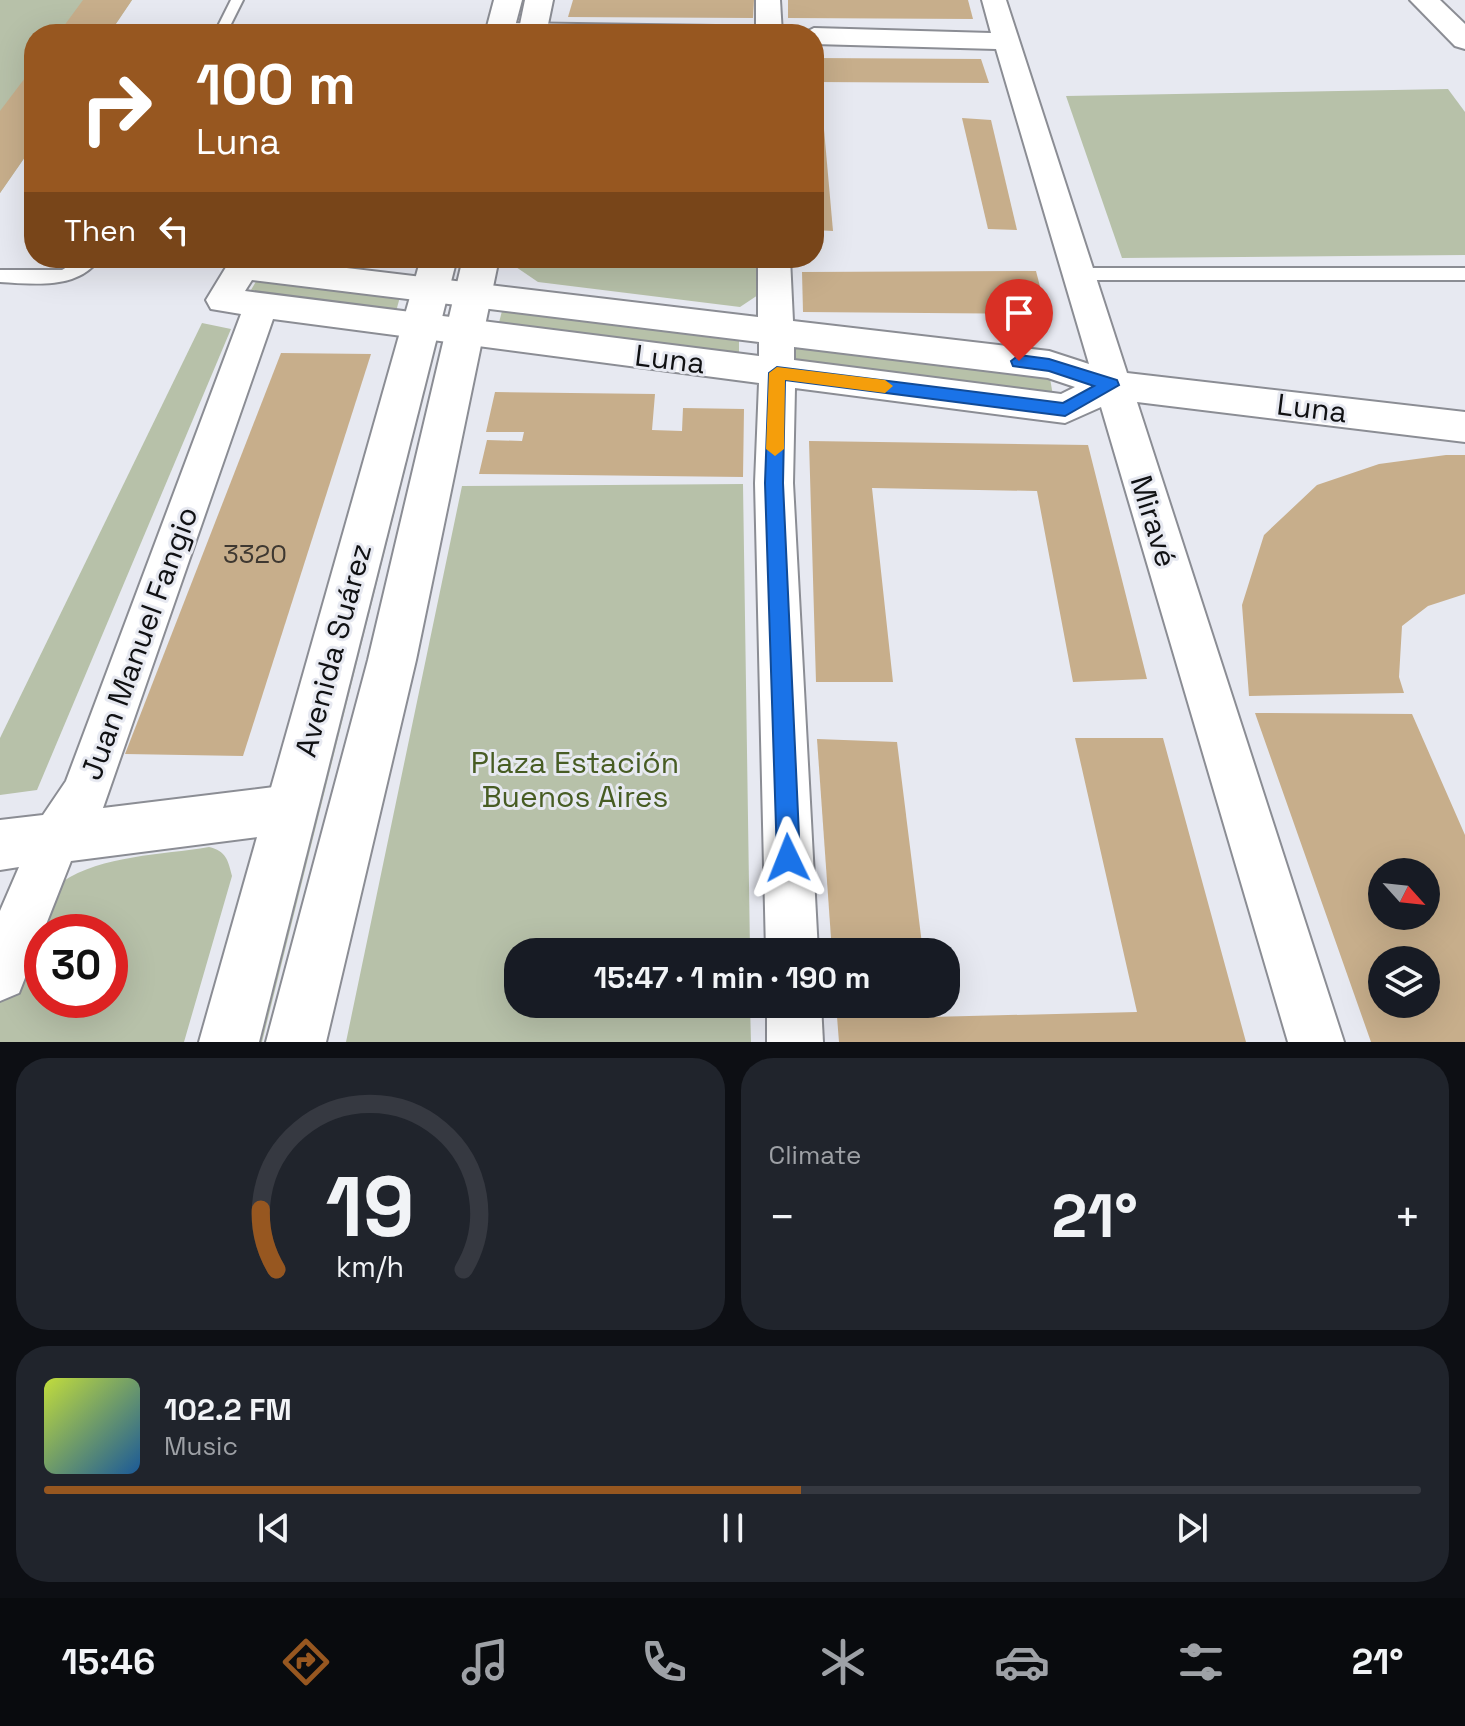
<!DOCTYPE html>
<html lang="en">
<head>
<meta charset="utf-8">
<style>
  body { margin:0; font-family:"Space Grotesk",sans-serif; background:#20242c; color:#f1f3f6; height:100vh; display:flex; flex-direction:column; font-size:30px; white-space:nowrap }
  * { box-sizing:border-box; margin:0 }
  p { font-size:26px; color:#9ea1a6 }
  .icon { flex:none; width:44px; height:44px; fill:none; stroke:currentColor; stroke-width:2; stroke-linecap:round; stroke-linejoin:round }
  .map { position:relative; height:1042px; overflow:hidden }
  .drawer { display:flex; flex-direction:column; gap:16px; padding:16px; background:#0d0f14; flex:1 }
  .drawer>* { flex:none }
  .hud { position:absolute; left:24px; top:24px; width:800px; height:244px; border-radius:32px; box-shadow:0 8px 32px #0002; background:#975720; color:#fff; overflow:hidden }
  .needle { width:52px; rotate:117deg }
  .controls { position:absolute; left:1368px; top:858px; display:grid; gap:16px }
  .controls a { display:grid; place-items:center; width:72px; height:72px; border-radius:50%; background:#171b24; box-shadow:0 8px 32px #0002; font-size:40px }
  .speed { position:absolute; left:24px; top:914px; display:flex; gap:16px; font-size:40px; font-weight:700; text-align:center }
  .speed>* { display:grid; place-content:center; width:104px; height:104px; border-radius:50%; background:#171b24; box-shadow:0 8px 32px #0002; line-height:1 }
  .speed .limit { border:12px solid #d22; background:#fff; color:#111 }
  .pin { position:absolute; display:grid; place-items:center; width:68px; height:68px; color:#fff; margin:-82px -34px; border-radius:50% 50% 50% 0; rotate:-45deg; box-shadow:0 0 8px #0007 }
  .pin .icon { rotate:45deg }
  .me { position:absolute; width:88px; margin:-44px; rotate:358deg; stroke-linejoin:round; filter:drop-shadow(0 0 6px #0008) }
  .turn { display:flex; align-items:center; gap:28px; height:168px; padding:0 40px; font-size:36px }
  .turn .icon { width:104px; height:104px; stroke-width:2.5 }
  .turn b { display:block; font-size:56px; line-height:68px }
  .then { display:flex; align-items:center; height:76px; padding:0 40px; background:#0003; gap:16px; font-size:30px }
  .big { font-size:60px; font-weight:700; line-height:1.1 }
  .drawer .widget { flex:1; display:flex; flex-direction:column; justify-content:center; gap:12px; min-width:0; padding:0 28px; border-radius:32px; background:#20242c }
  .drawer .dial { align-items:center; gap:0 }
  .dial svg { height:208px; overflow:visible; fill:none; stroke:#363941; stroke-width:7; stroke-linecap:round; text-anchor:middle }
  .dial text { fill:#f1f3f6; stroke:none }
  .song { display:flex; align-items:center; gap:24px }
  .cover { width:96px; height:96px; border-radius:12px; background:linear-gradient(135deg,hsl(70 70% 55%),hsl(210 70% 35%)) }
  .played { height:8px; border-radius:4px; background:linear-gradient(90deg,#975720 55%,#363941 55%) }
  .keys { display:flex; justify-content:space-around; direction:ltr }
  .heat { display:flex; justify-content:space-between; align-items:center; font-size:44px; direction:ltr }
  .drawer .tiles { flex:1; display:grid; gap:16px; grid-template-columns:1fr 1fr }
  .widget:last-child { grid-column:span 2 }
  .trip { position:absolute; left:504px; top:938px; width:456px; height:80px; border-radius:32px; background:#171b24; box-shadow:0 8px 32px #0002; font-weight:700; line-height:80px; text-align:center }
  .dock { display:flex; height:128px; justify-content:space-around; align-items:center; background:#090b0e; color:#9ea1a6 }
  .dock .icon { width:56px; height:56px }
  .dock .active { color:#975720 }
  .dock b { font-size:36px; color:#f1f3f6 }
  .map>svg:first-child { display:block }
</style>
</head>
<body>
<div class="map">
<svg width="1465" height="1042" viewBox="0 0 1465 1042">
  <rect width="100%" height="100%" fill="#e7e9f1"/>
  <!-- green -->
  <g fill="#b7c1a9" fill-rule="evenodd">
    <path d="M0,0H132L109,34H34V144L0,193Z"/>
    <path d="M1448,89L1465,112V255L1122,258L1066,96Z"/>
    <path d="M515,258H757L758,295L740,307L538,282L513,265Z"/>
    <path d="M258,278L400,297L395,315L248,295Z"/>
    <path d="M502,311L739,341V360L497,330Z"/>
    <path d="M202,323L231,329L37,790L0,795V738Z"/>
    <path d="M781,344L1050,378L1053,396L781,361Z"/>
    <path d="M425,374L428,378L262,1042H246Z"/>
    <path d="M743,484L750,952H518V1004H750L751,1042H346L462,486Z"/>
    <path d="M209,847C226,851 228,860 232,876L184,1042H0V996L62,882C102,855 162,855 209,847ZM42,932H110V1000H42Z"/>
  </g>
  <!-- building -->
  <g fill="#c7ae8b" fill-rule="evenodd">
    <path d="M83,0H132L109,34H58Z"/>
    <path d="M573,0H754L753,18L568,17Z"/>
    <path d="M788,0H968L973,19L788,18Z"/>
    <path d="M814,58L981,59L989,83L814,82Z"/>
    <path d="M34,66V144L0,193V111Z"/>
    <path d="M823,118L833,231L814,230V119Z"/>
    <path d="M962,118L991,120L1017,230L988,229Z"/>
    <path d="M1036,271L1047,314L803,312L802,272Z"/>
    <path d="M281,353L371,354L243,756L125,754Z"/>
    <path d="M495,392L655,394L652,430L682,431L683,408L744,409L743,477L479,474L487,440L522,441L524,432H486Z"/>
    <path d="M809,441L1088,445L1147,679L1073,682L1037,491L872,488L893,682H816Z"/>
    <path d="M1446,455H1465V594L1428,606L1402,626L1399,677L1404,693L1249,696L1242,605L1264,535L1317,485L1379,464Z"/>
    <path d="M1255,713L1412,714L1465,835V1042H1371ZM1382,872H1426V916H1382ZM1382,960H1426V1004H1382Z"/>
    <path d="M1075,738H1163L1246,1042H839L836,1004H929L930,1017L1137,1012Z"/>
    <path d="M817,739L897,742L923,952H832Z"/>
  </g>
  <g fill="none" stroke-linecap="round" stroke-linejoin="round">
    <defs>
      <g id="service">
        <path d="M231,0H243L226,34H214Z"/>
        <path d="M82,258H100C78,290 34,284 0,282V270H62Z"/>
        <path d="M1077,268H1465V280H1077L1069,274Z"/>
      </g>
      <g id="minor">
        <path d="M756,0H780L782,34H756Z"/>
        <path d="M982,0H1006L1127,373L1465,412V442L1137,402L1344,1042H1288L1101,407L1065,423L795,388L793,483L818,952H766L755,483L759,383L273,319L103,808L290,785L307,792L314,809L307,826L290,833L71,861L19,993L0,1001V911L19,867L0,870V820L43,815L66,781L241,314L211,309L206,300L231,259L263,258L758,317V258H790L793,321L1049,351L1089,364L996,49L814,44V34H802L814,28L991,33ZM252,280L759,342V356L245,291ZM794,347L1048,378L1075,387L1061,394L794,360Z"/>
        <path d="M500,23L716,26L729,34H489L491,26Z"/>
        <path d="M767,1004H821L823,1042H767Z"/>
      </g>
      <g id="tertiary">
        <path d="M494,0H522L513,34H485Z"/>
        <path d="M525,0H553L546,34H518Z"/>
        <path d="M421,258H457L259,1042H199Z"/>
        <path d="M463,258H499L416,660L326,1042H266L368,660Z"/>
      </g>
      <path id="secondary" d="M1410,0H1440L1465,24V49L1455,46Z"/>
    </defs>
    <!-- service casing -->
    <use href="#service" stroke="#8b8d94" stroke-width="4"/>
    <!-- minor casing -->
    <use href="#minor" stroke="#8b8d94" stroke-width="4"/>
    <!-- tertiary casing -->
    <use href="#tertiary" stroke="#8b8d94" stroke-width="4"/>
    <!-- secondary casing -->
    <use href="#secondary" stroke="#8b8d94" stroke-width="4"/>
    <!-- service -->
    <use href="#service" fill="#fff" fill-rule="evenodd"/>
    <!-- minor -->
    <use href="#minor" fill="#fff" fill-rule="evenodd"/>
    <!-- tertiary -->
    <use href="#tertiary" fill="#fff" fill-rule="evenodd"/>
    <!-- secondary -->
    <use href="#secondary" fill="#fff" fill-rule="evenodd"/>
  </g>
  <!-- route -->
  <path fill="#1a73e8" stroke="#114b97" stroke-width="2" d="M1019,355L1049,359L1117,380L1119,385L1065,416L785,380L783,483L800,858L796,866L788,870L780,866L777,858L765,483L769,373L777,367L1063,403L1094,386L1049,371L1013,366L1011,361Z"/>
  <!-- slow -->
  <path fill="#f59e0b" d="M777,367L885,380L893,386L885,393L785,380L784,449L775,456L766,449L769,373Z"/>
  <g text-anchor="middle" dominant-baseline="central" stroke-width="6" stroke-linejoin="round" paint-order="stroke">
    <!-- number labels -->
    <g font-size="26" fill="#3e3831">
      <text x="255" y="554">3320</text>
    </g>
    <!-- street labels -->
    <g font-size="30" fill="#101113" stroke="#e7e9f1">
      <text transform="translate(670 359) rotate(7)">Luna</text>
      <text transform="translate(1312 408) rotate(7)">Luna</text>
      <text transform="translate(1154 521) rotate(73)">Miravé</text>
      <text transform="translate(139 643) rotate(-70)">Juan Manuel Fangio</text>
      <text transform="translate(333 650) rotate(-75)">Avenida Suárez</text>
    </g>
    <!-- park labels -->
    <g font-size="30" fill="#475c23" stroke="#e7e9f1">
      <text x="575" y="762">Plaza Estación<tspan x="575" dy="34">Buenos Aires</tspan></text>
    </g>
  </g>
</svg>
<div class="controls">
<a><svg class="needle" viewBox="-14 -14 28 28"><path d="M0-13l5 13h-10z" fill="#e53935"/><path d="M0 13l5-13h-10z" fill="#9ea1a6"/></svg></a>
<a><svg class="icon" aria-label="layers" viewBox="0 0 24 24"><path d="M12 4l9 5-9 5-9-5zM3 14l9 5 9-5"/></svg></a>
</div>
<div class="speed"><div class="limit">30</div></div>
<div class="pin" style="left:1019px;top:361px;background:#d93025"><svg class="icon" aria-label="arrive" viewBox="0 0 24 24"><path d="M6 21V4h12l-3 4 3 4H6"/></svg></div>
<svg class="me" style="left:788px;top:858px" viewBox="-20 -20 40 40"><path d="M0-17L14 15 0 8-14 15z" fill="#1a73e8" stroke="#fff" stroke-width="4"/></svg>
<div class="trip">15:47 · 1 min · 190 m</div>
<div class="hud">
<div class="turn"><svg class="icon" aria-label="right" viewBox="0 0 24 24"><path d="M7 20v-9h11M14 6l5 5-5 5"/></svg><div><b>100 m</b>Luna</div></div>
<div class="then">Then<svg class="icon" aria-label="left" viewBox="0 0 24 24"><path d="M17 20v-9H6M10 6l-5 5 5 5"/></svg></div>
</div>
</div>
<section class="drawer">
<div class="tiles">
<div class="widget dial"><svg viewBox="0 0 100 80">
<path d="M14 69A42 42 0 1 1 86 69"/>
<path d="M14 69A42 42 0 0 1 8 46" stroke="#975720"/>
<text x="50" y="56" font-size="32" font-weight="700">19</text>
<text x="50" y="72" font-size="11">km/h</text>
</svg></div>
<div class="widget"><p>Climate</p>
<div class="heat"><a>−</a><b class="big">21°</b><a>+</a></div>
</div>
<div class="widget">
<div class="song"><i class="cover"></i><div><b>102.2 FM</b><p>Music</p></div></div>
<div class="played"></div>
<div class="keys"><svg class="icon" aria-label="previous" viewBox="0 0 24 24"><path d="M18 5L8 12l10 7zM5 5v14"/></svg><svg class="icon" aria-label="pause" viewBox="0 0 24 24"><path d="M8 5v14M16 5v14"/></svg><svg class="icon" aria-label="next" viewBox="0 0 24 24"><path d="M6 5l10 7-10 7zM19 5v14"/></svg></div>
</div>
</div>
</section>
<nav class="dock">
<b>15:46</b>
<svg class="icon active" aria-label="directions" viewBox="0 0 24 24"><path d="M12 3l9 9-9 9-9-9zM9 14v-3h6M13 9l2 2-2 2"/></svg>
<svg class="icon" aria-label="music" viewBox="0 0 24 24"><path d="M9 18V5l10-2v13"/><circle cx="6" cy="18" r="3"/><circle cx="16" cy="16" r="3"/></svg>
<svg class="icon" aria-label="phone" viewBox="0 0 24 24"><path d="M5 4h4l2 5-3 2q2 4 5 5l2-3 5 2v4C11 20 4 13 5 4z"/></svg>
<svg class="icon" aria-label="climate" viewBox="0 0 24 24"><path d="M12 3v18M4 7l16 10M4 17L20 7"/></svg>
<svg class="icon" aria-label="car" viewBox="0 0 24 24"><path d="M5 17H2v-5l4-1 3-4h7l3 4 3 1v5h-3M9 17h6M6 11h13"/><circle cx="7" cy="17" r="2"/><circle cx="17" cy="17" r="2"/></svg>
<svg class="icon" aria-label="filters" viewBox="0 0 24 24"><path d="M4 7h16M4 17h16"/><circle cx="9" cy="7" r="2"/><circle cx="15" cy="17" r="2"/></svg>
<b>21°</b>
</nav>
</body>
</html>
